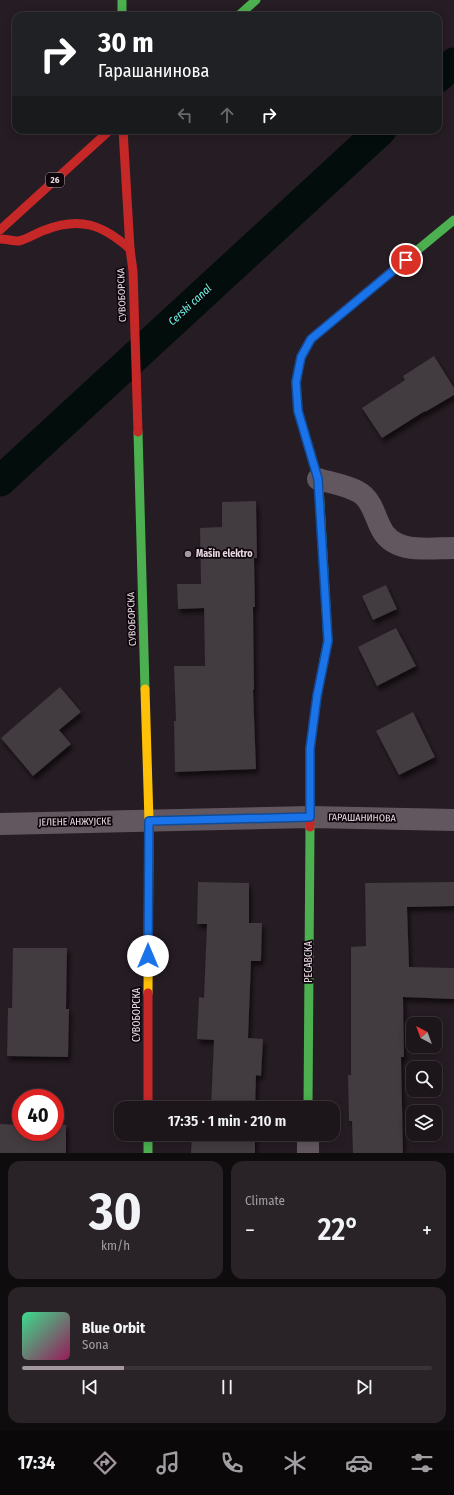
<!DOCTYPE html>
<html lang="en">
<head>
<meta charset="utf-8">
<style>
  body { margin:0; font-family:"Fira Sans Condensed",sans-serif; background:#292227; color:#f1f3f6; height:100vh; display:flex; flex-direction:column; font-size:15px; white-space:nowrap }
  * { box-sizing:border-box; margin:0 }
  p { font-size:13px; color:#a09fa2 }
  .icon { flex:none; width:22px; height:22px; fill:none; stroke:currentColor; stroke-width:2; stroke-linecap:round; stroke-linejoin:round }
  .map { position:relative; height:1153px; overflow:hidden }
  .drawer { display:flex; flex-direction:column; gap:8px; padding:8px; background:#0f0c0e; flex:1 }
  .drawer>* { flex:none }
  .hud { position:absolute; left:12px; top:12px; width:430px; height:122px; border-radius:12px; box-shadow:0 2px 10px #0003,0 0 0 1px #3a3439; background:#202124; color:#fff; overflow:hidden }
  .needle { width:26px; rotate:319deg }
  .tools { position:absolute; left:406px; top:1017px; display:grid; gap:8px }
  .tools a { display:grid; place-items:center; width:36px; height:36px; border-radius:8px; background:#1c151a; box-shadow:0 2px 10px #0003,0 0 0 1px #3a3439; font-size:20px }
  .speed { position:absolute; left:12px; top:1089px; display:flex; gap:8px; font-size:20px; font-weight:700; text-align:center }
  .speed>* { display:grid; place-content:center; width:52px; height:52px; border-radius:50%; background:#1c151a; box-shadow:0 2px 10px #0003,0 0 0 1px #3a3439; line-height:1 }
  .speed .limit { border:6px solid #d22; background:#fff; color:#111 }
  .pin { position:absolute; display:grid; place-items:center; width:34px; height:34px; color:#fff; margin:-17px; border:2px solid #fff; border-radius:50%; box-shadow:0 1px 4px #0007 }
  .me { position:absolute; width:44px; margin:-22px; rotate:0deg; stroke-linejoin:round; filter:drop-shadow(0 0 3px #0008) }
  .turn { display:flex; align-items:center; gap:14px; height:84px; padding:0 20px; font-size:18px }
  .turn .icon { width:52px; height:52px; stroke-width:2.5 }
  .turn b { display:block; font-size:28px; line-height:34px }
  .lanes { display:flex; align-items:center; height:38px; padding:0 20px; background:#0003; justify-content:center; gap:20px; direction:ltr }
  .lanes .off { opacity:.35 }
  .big { font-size:30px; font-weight:600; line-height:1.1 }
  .drawer .tile { flex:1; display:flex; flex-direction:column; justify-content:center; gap:6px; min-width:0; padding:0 14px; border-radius:12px; background:#292227 }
  .drawer .dial { align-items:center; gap:0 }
  .dial b { font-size:52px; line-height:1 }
  .song { display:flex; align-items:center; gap:12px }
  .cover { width:48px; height:48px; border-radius:6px; background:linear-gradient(135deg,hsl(150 70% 55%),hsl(330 70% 35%)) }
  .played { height:4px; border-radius:2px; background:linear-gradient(90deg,#a497a0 25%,#3a3439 25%) }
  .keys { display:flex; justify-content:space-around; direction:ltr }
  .heat { display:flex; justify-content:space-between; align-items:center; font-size:22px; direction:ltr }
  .drawer .tiles { flex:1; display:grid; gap:8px; grid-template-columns:1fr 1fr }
  .tile:last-child { grid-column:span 2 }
  .trip { position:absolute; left:114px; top:1101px; width:226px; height:40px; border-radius:12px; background:#1c151a; box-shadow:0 2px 10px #0003,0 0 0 1px #3a3439; font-weight:600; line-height:40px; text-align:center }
  .dock { display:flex; height:64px; justify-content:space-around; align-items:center; background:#0b080a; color:#a09fa2 }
  .dock .icon { width:28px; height:28px }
  .dock .on { color:#a497a0 }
  .dock b { font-size:18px; color:#f1f3f6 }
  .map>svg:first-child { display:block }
</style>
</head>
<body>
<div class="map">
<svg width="454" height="1153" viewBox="0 0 454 1153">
  <defs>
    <filter id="shadow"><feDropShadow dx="2.5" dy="4.5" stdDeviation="2" flood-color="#0009"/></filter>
  </defs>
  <rect width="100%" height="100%" fill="#261c23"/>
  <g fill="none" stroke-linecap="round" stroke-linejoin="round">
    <!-- canal -->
    <g stroke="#030d0b" stroke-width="31">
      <path d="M438,77L454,63"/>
      <path d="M0,481L381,130"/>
    </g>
  </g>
  <!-- building -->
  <g fill="#423a3f" filter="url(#shadow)">
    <path d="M434,356L454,388V395L425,412V411L382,438L362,408L405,380L403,376Z"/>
    <path d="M256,501L257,558H254L255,607H253L254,690H253L256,769L175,772L174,721H176L174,666H205L204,608L178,609L177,584H201L200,528L222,527V502Z"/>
    <path d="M386,585L397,609L373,620L362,596Z"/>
    <path d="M396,628L416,666L377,686L358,647Z"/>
    <path d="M60,687L81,712L59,730L71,744L33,776L1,738Z"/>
    <path d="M413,712L435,757L399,775L376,731Z"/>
    <path d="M198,882L249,883V923H262L261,961H251L248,1038L263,1039L261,1076L256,1075L255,1108H192L211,1107L214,1040L197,1039L199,997L204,998L207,924H197Z"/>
    <path d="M454,882V906L407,907L409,967L454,968V999L403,997L404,1057H401L403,1153H353L352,1121H349L348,1075H351V947L366,946L365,883Z"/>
    <path d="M13,948H67L66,1009H69L68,1057L7,1056L8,1008H12Z"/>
    <path d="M0,1124L21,1125V1132H55V1125H66V1153H0Z"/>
    <path d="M192,1134H255V1153H191Z"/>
  </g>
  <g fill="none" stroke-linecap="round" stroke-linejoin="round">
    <!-- street -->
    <g stroke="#63575f" stroke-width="22">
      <path d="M318,479C331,483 355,487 364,496C372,503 375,516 380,526C392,555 428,548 454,548"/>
      <path d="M0,824L310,817L454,820"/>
      <path d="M308,1153V1134"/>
    </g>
    <!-- fast -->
    <g stroke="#4caf50" stroke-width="9">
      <path d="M122,0V16"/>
      <path d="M238,16L256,0"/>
      <path d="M397,267L454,220"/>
      <path d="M138,432L145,689"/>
      <path d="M319,487L328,641L324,660"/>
      <path d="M308,1108L310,827"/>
      <path d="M148,1134V1153"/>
    </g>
    <!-- slow -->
    <path stroke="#ffc107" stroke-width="9" d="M145,689L149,821L148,993"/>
    <!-- jam -->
    <g stroke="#c62828" stroke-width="9">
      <path d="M123,130L130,249L133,271L138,432"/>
      <path d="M0,230L110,130"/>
      <path d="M0,239C6,239 13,241 19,241C28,239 36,233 45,230C80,216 103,225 130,249"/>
      <path d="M319,487L318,479L298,411L296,382L301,357L311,339L397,267"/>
      <path d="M310,827V749L317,696L324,660"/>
      <path d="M148,1108V993"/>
    </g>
  </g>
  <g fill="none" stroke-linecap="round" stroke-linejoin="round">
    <defs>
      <path id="route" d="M148,956L149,821L310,817V749L317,696L328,641L318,479L298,411L296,382L301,357L311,339L406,260"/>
    </defs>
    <!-- route casing -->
    <use href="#route" stroke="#114b97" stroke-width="10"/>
    <!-- route -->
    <use href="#route" stroke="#1a73e8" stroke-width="7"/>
  </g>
  <!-- markers -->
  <circle fill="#a497a0" stroke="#0e060b" stroke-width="1.5" cx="188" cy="554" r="4"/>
  <g text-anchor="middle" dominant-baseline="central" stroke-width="3.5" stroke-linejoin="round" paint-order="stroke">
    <!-- shield labels -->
    <rect fill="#0e060b" stroke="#a79aa2" stroke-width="1" x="46" y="173" width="18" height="14" rx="3"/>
    <g font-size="9" font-weight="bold" fill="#e8d9e3">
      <text x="55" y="180">26</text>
    </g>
    <!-- street labels -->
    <g font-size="10" fill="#e8d9e3" stroke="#0e060b">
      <text transform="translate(122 295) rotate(-92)">СУВОБОРСКА</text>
      <text transform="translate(132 619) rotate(-92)">СУВОБОРСКА</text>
      <text transform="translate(362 818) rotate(1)">ГАРАШАНИНОВА</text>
      <text transform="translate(75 822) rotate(-1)">ЈЕЛЕНЕ АНЖУЈСКЕ</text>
      <text transform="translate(309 962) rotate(-90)">РЕСАВСКА</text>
      <text transform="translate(137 1015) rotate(-90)">СУВОБОРСКА</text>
    </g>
    <!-- poi labels -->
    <g font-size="10" font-weight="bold" fill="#e8d9e3" stroke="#0e060b" text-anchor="start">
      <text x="196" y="554">Mašin elektro</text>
    </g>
    <!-- water labels -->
    <g font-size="11" font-style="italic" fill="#6afbe7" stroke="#0e060b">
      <text transform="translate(190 305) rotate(-43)">Cerski canal</text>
    </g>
  </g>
</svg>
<div class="tools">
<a><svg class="needle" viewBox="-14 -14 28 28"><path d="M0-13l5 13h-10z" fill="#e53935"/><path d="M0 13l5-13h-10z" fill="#a09fa2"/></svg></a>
<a><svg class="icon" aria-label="search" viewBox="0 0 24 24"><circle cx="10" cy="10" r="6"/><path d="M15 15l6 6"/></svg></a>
<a><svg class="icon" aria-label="layers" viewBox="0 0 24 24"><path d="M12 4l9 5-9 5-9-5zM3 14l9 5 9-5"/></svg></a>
</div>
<div class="speed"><div class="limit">40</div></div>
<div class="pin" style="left:406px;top:260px;background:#d93025"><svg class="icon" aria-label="arrive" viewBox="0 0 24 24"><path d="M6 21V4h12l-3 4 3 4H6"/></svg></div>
<svg class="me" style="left:148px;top:956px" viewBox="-20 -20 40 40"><circle r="19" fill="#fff"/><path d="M0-13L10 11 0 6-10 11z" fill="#1a73e8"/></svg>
<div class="trip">17:35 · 1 min · 210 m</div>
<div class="hud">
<div class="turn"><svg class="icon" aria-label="right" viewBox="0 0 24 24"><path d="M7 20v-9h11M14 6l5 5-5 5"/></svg><div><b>30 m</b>Гарашанинова</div></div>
<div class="lanes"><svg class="icon off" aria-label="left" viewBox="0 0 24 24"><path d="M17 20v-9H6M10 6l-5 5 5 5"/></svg><svg class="icon off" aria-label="ahead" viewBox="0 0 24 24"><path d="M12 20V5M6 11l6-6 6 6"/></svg><svg class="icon" aria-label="right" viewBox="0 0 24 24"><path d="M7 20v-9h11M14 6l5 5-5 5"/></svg></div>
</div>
</div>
<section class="drawer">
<div class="tiles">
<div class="tile dial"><b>30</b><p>km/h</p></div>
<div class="tile"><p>Climate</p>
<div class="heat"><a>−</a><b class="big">22°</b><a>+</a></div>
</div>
<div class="tile">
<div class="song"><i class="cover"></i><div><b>Blue Orbit</b><p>Sona</p></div></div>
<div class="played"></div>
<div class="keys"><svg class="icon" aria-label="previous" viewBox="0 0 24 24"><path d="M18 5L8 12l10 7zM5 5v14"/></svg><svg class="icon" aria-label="pause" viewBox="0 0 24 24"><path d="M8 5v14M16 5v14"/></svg><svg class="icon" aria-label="next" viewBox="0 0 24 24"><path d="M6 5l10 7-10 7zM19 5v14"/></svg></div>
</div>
</div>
</section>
<nav class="dock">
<b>17:34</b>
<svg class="icon on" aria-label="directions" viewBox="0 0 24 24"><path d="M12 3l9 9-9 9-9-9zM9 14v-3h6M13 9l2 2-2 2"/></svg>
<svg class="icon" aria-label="music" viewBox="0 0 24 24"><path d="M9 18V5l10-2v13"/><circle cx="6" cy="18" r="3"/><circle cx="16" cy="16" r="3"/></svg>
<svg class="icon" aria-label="phone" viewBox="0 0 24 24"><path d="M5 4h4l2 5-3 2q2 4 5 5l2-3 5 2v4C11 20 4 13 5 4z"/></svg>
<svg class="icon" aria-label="climate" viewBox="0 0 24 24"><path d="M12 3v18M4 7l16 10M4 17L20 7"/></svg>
<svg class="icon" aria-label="car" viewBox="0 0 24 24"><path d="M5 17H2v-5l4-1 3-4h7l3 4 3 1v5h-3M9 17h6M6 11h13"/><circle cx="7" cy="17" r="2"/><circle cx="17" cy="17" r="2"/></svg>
<svg class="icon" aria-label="filters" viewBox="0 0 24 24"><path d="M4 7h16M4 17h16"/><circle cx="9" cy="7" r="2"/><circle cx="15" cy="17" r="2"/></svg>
</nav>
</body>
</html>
